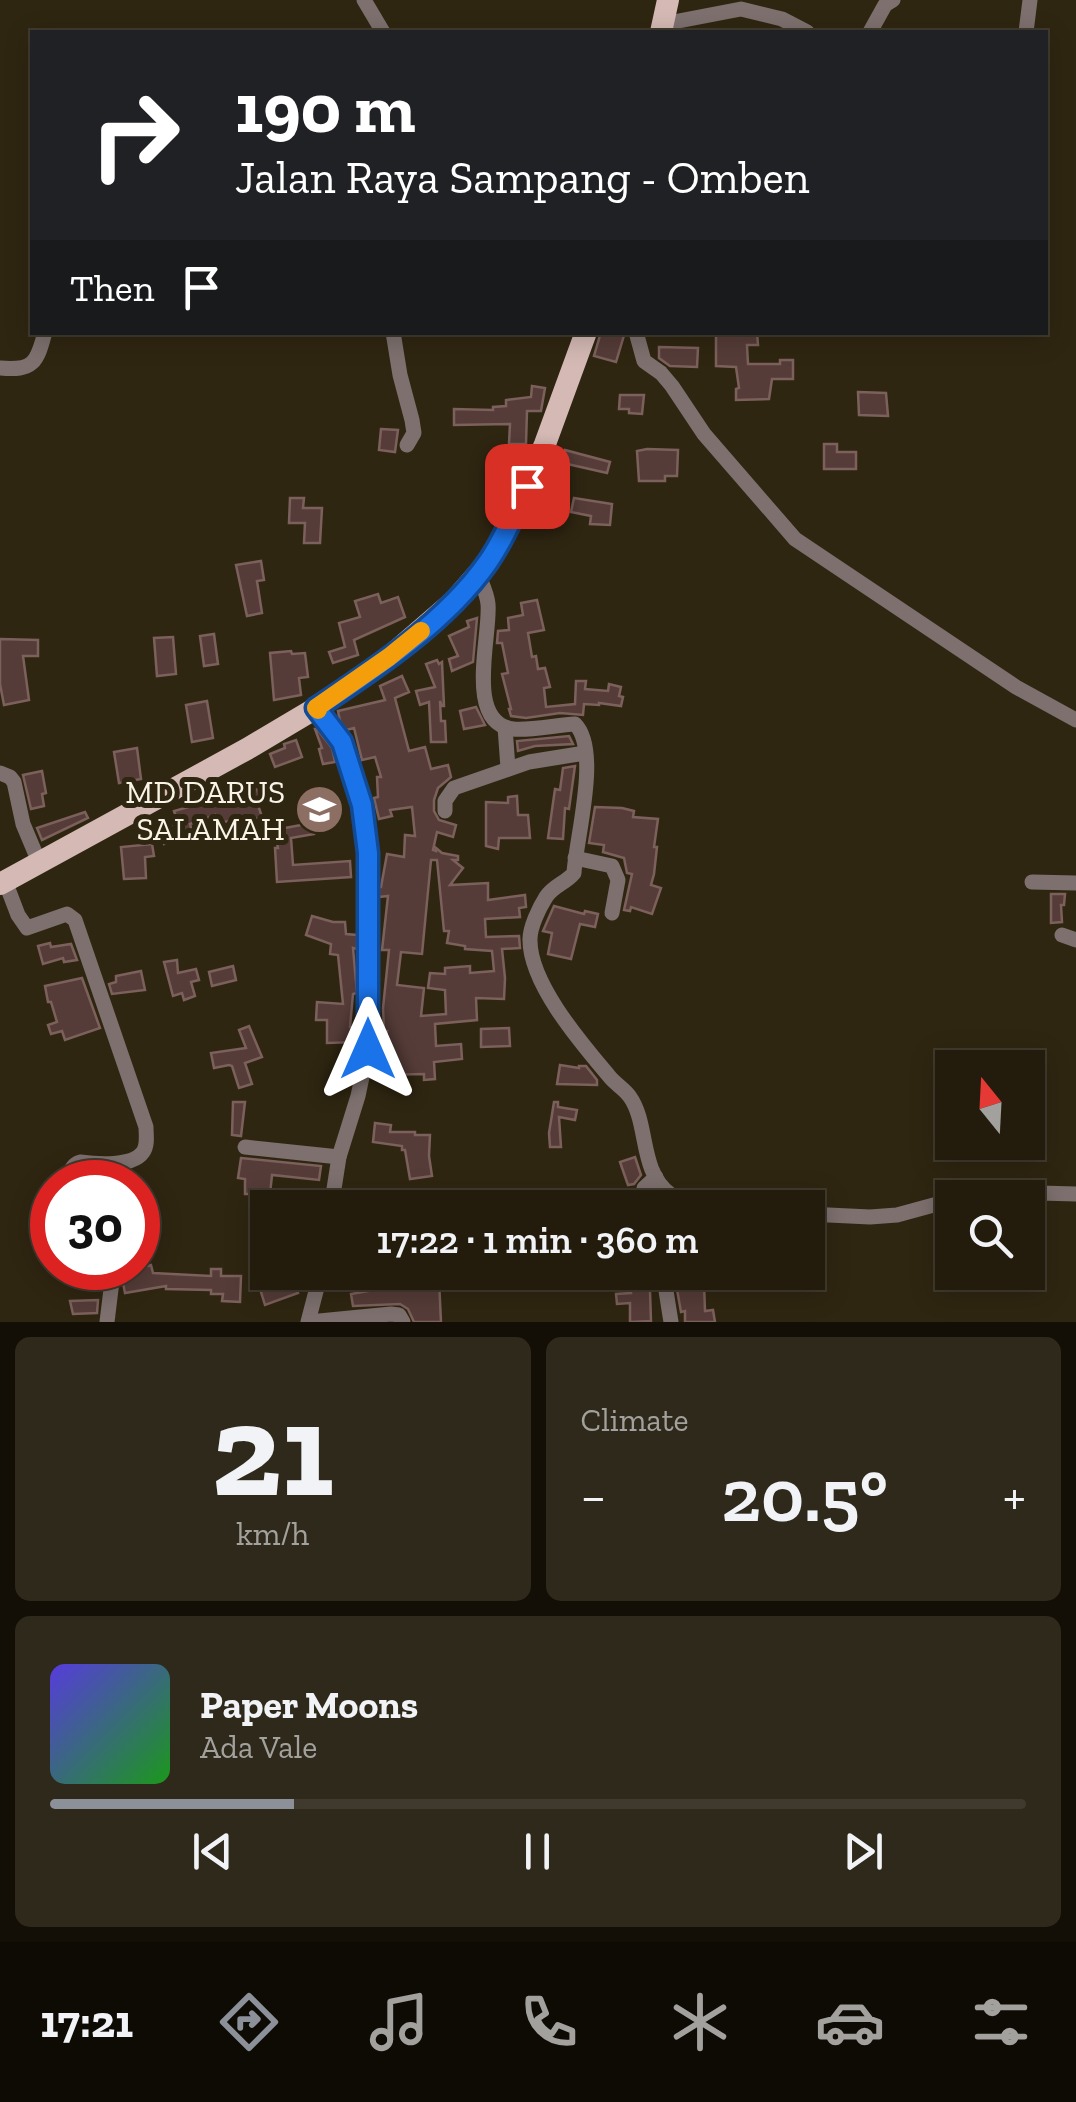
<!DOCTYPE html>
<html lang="en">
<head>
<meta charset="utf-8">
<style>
  body { margin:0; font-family:"Zilla Slab",serif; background:#2f291b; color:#f1f3f6; height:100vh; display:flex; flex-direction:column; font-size:38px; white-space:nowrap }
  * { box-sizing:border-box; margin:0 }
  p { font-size:32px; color:#a3a19d }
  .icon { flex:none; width:55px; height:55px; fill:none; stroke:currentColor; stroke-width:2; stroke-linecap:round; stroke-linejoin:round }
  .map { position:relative; height:1322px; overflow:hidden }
  .drawer { display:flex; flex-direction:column; gap:15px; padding:15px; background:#130f07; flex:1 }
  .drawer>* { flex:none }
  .top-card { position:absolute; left:30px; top:30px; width:1018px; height:305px; border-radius:0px; box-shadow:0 5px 25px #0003,0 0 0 2px #403a2e; background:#202124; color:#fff; overflow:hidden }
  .needle { width:65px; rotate:342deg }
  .tools { position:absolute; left:935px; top:1050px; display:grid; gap:20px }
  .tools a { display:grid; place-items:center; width:110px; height:110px; border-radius:0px; background:#231c0d; box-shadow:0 5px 25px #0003,0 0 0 2px #403a2e; font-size:50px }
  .speed { position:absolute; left:30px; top:1160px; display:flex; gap:20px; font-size:50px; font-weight:700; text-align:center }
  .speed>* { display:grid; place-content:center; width:130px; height:130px; border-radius:50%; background:#231c0d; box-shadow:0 5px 25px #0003,0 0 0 2px #403a2e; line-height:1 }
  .speed .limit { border:15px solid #d22; background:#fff; color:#111 }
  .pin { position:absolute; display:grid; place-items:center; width:85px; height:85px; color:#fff; margin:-42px; border-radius:20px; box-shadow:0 5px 15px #0006 }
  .me { position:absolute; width:110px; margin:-55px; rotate:0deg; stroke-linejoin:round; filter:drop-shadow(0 0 8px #0008) }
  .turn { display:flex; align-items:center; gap:35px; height:210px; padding:0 40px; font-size:45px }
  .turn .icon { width:130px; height:130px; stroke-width:2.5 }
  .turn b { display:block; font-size:70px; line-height:85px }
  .then { display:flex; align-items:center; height:95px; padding:0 40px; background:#0003; gap:20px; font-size:38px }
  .big { font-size:75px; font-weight:600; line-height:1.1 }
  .drawer .widget { flex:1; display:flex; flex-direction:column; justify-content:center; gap:15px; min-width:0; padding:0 35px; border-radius:15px; background:#2f291b }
  .drawer .dial { align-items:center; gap:0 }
  .dial b { font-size:130px; line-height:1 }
  .song { display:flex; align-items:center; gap:30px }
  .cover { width:120px; height:120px; border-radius:15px; background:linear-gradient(135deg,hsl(250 70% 55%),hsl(120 70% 35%)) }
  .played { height:10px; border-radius:5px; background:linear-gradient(90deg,#8c9099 25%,#403a2e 25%) }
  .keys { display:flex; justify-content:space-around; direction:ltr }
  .heat { display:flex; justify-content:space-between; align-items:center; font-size:55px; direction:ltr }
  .drawer .tiles { flex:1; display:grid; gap:15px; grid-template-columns:1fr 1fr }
  .widget:last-child { grid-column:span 2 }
  .trip { position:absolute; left:250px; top:1190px; width:575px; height:100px; border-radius:0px; background:#231c0d; box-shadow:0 5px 25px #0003,0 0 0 2px #403a2e; font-weight:600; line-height:100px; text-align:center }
  .dock { display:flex; height:160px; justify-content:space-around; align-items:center; background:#0e0b05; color:#a3a19d }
  .dock .icon { width:70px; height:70px }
  .dock .current { color:#8c9099 }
  .dock b { font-size:45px; color:#f1f3f6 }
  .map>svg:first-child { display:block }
</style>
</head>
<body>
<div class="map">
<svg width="1076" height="1322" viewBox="0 0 1076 1322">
  <rect width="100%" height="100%" fill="#2f2611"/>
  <!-- building -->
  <g fill="#553c38" stroke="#7c605b" stroke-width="2.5" fill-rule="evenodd">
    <path d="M601,332H625L616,362L594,356Z"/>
    <path d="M716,332H757L758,345H747L748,364H780V360H793V379H772L769,399L736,400V389L739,388L736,367L716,366Z"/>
    <path d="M659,347L698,348L697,367L670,366L659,358Z"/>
    <path d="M532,386L545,388L541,411H527L526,444H509L510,424L454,425V409L493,410V407L506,406V400L531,397Z"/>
    <path d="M858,392L886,393L888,416L859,415Z"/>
    <path d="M620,395H644L642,414L629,413V409H619Z"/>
    <path d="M381,429L398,430L395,452L379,450Z"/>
    <path d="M824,444H837V452H856V469H824Z"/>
    <path d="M647,449L678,450L677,476H665V481H639L637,451Z"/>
    <path d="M565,450L610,462L607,473L563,463Z"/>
    <path d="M290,498H304L303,508H322L320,543H304L305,523H289Z"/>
    <path d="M574,498L612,504L610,525L590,524L591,516L571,512Z"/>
    <path d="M261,561L264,580L257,581L262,613L247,616L236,565Z"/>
    <path d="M378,594L381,603L398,597L405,617L354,640L358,655L333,663L329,652L345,647L339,623L360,617L355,601Z"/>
    <path d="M537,600L544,630L528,633L532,657L536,656L538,669L545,668L550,687L544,688L546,707L575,704L576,681H586L585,689L608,691L609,684L621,687L619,696L623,697L621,706L599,703V705L584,704L583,715L560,713L526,718L511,716L509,709H511L502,674L508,673L502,643H497L498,631L509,630L508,618L523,615L521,603Z"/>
    <path d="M477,618L473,662L452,671L449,659L458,656L449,636L469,627L467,621Z"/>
    <path d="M214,634L218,664L204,666L200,636Z"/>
    <path d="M173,637L176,674L157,676L154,638Z"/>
    <path d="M0,639L38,640V656H23L29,700L4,705L0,684Z"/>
    <path d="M291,651L292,654L305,653L308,677L299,678L301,695L274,700L270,653Z"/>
    <path d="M437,660L439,664L442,662L444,706H442L440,701L441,721H445L446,742H431L429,702L420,705L416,691L435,687L426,664Z"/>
    <path d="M402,676L409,692L395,698L409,751L425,747L431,769L448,765L451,777L438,788L434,800V811L439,820L456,825L453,837L437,832L433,850L436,851V848L442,853L458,856V860H453L463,868L450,885L488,883V900L525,895L526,907L519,908L520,917L485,919L486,937L519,936L520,948L502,949L505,978L504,999L476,998L477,1020L435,1024L436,1046L461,1044L462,1059L434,1062L435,1079L424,1080V1074L380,1075V1060H383L387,1031H384L383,1008L389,950H382L388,896L379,897V887H381L387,854L404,857L405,835L415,836L412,807L390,810L392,816L379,819L374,798L378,797L377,777H381L375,757L362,760L354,728L346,730L340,721L338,711L385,700L380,686ZM431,860H437L444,931H449L447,943L465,946V949L492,951L494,971L470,973V966L445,968V974L430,973L428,988L445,990L446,1014L421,1016L424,988L397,985L401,952L422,954Z"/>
    <path d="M207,701L213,738L192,742L186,705Z"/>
    <path d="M476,707L485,725L464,729L460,711Z"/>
    <path d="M315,729H317L332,748L335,762L323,764L319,749L322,748Z"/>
    <path d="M569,736L573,744L535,746L518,751L517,741Z"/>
    <path d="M296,740L302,757L275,767L270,754L285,748L284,744Z"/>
    <path d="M137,748L141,779L119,783L114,752Z"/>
    <path d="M575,766L569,809L565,808L563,839L548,838L555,789L560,790L563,768Z"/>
    <path d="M42,771L46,793L42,794L44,806L31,809L23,775Z"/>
    <path d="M255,780L261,805H258L262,817L245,822L244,817L217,824L215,815L190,824L194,838L164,844L160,827L178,823L174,811L199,804L197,799L222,790L227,804L246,800L241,783Z"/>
    <path d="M517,796L518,815H528L530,838H499L498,849L486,846V802L508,803V797Z"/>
    <path d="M336,799L338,814L304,820L301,805Z"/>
    <path d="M595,807L622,808L634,811L633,817L658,819L654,847H657L654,874L651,885L661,888L652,914L631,907L630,911L624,910L632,874L627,873L624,858L603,852L604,845L589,843Z"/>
    <path d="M85,812L88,818L42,840L37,828Z"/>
    <path d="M312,823L314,834L291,838L293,865L350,861L351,877L277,882L275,848H278L274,830Z"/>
    <path d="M152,844L154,856L145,857L146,878L124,879L121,847Z"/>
    <path d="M1051,894H1065L1064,905H1061L1062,922L1051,923Z"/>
    <path d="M554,906L584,914L585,911L598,914L595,927L580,924L571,959L548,954L552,933L543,931Z"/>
    <path d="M312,916L333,922H345L346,934L357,935V949L353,948L357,993L353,994L350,1027H357V1042L327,1043V1020H316L317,1002L343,1004L338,955L330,954L331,944L306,935Z"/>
    <path d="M50,943L51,947L71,944L77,960L64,962L63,958L43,964L38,946Z"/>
    <path d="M177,960L178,973L196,969L199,980L191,982L195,996L184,1000L182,993L173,996L164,962Z"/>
    <path d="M233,966L236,980L212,986L209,972Z"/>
    <path d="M141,971L145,990L112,994L109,984L116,982V976Z"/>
    <path d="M82,978L100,1028L65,1040L62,1031L51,1034L48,1025L57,1022L51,1002H48L45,986Z"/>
    <path d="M249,1026L262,1057L245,1063L252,1084L239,1088L232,1066L229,1065L214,1068L211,1053L246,1048L239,1030Z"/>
    <path d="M509,1028L510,1046L481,1047V1029Z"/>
    <path d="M560,1065L579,1068V1066H586L597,1080V1085L557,1084Z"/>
    <path d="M233,1102H245L241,1136L232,1135Z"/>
    <path d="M554,1102H558V1107L577,1110L575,1120L559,1117L561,1147H550L549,1133Z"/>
    <path d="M375,1123L391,1125L390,1132H415V1135H430L429,1156L432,1176L410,1179L405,1150H402V1146L373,1142Z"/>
    <path d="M635,1157L641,1175L634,1184L628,1185L620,1162Z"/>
    <path d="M241,1158L321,1166L319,1180L272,1175L270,1194H245V1179L238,1178Z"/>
    <path d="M265,1253L268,1272H290L298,1293L265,1305L256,1276H260L254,1256Z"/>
    <path d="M151,1265L153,1273L211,1276V1269H221V1276H241L240,1302L222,1301L223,1294H211V1290L166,1289V1286L125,1293L121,1273Z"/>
    <path d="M628,1272L652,1273L655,1290L650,1291L651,1321L630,1322V1303L617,1304L616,1294L631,1293Z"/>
    <path d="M432,1280H439L441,1322H414L408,1309L400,1304L353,1306L351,1294Z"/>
    <path d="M704,1283L705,1311L713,1310L715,1322H685V1311L681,1312L676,1284Z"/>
    <path d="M98,1300L97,1313L73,1314L70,1301Z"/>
  </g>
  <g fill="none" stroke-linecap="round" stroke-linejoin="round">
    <!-- minor -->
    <g stroke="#7d706e" stroke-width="15">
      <path d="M364,0L383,32"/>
      <path d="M663,24L741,9L782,19L807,32"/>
      <path d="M870,32L885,5L893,0"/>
      <path d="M1026,32L1030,0"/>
      <path d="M393,332L400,375L412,420L414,433L407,445"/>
      <path d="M636,332L644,361L661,373L672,386L704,434L795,539L1016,687L1076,720"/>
      <path d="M0,368C33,371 37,363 45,332"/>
      <path d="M478,574C482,584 487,593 488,604C491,635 464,723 513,729C528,731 557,725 575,724C601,750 576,838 574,873C566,883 554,885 546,897C539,908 530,927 530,939C529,983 582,1044 609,1076C615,1084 625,1089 630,1097C649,1124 639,1171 670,1194C688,1208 709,1194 729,1196C742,1197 753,1202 765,1208"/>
      <path d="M316,708L342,743L362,805L368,853V1049L358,1096L339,1157L331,1208"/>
      <path d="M505,727L508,768"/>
      <path d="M0,773L10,777L14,782L23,824L39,862"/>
      <path d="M445,811V801L454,788L529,762L585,753"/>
      <path d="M575,858L612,866L618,880L612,913"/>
      <path d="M5,881L18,915L27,928L67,914L75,920L146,1127C146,1135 148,1145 143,1152C133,1167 96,1164 80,1162C71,1165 69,1173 69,1182"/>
      <path d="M1032,882L1076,883"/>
      <path d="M1062,935L1076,940"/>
      <path d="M245,1147L339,1157"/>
      <path d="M1009,1198L1039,1193L1076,1194"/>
      <path d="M648,1208L644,1196V1188L656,1177"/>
      <path d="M808,1214L870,1217L897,1215L952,1200"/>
      <path d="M663,1272L671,1322"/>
      <path d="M107,1322L112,1281L108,1268"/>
      <path d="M308,1322L321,1272"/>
      <path d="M309,1322L391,1314L399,1315L403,1322"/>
    </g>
    <!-- primary -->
    <g stroke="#d4b9b4" stroke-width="22">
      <path d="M661,32L668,0"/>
      <path d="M0,884L247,749L316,708L389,657L454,601L489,561L513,518L545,444L586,332"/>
    </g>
  </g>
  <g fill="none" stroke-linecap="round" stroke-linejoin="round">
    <defs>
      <path id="route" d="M368,1049V853L362,805L342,742L316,708C375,669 447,621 488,562C504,539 515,512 527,486"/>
    </defs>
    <!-- route casing -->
    <use href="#route" stroke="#114b97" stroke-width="25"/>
    <!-- route -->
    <use href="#route" stroke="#1a73e8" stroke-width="18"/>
    <!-- slow -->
    <path stroke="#f59e0b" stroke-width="18" d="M318,710L316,708L389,657L421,631"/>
  </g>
  <!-- icons -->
  <defs>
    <symbol id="school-disc" viewBox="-11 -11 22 22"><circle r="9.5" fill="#8d6e63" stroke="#2f2611"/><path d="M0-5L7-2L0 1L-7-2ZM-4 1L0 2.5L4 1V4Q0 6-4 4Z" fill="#fff"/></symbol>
  </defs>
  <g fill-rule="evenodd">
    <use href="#school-disc" x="292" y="782" width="55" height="55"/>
  </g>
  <g text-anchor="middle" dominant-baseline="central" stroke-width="10" stroke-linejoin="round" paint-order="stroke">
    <!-- poi labels -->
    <g font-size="32" fill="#f9f4e7" stroke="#2f2611" text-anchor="end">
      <text x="285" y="792">MD DARUS<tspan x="285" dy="37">SALAMAH</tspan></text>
    </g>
  </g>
</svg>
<div class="tools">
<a><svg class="needle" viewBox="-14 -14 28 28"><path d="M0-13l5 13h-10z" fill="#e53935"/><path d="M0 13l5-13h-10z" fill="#a3a19d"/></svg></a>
<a><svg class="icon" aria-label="search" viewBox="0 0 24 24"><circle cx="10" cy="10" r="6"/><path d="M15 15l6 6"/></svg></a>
</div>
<div class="speed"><div class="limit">30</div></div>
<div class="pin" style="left:527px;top:486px;background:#d93025"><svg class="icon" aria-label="arrive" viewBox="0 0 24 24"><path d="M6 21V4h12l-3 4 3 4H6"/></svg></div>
<svg class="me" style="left:368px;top:1049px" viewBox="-20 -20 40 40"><path d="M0-17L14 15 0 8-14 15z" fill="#1a73e8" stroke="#fff" stroke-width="4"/></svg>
<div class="trip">17:22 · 1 min · 360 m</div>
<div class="top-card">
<div class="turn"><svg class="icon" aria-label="right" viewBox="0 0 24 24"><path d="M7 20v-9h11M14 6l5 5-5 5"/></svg><div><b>190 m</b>Jalan Raya Sampang - Omben</div></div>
<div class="then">Then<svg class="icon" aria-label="arrive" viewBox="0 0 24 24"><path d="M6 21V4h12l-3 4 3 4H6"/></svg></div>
</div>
</div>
<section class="drawer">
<div class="tiles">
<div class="widget dial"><b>21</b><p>km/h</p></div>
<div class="widget"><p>Climate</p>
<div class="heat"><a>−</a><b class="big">20.5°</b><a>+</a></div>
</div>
<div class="widget">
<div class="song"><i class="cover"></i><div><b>Paper Moons</b><p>Ada Vale</p></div></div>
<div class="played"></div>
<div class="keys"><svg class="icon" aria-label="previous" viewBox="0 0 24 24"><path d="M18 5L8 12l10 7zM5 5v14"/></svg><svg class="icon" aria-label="pause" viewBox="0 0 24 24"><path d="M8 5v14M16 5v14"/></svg><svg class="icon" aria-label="next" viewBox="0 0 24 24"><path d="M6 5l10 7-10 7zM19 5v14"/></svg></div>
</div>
</div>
</section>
<nav class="dock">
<b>17:21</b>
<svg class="icon current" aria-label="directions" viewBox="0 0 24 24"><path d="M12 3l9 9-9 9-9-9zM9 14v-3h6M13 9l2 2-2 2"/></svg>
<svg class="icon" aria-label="music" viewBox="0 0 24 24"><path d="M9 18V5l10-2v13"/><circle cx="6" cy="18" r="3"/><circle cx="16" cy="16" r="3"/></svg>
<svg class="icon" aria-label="phone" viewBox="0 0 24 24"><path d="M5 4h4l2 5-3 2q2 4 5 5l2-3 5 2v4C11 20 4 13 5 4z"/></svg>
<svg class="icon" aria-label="climate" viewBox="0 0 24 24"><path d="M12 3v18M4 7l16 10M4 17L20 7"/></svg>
<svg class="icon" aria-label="car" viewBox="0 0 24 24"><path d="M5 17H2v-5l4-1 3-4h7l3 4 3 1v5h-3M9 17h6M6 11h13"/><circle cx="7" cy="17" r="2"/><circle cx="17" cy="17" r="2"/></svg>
<svg class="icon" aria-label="filters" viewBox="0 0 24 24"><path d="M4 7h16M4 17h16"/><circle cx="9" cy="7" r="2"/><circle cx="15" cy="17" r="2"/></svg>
</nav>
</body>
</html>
